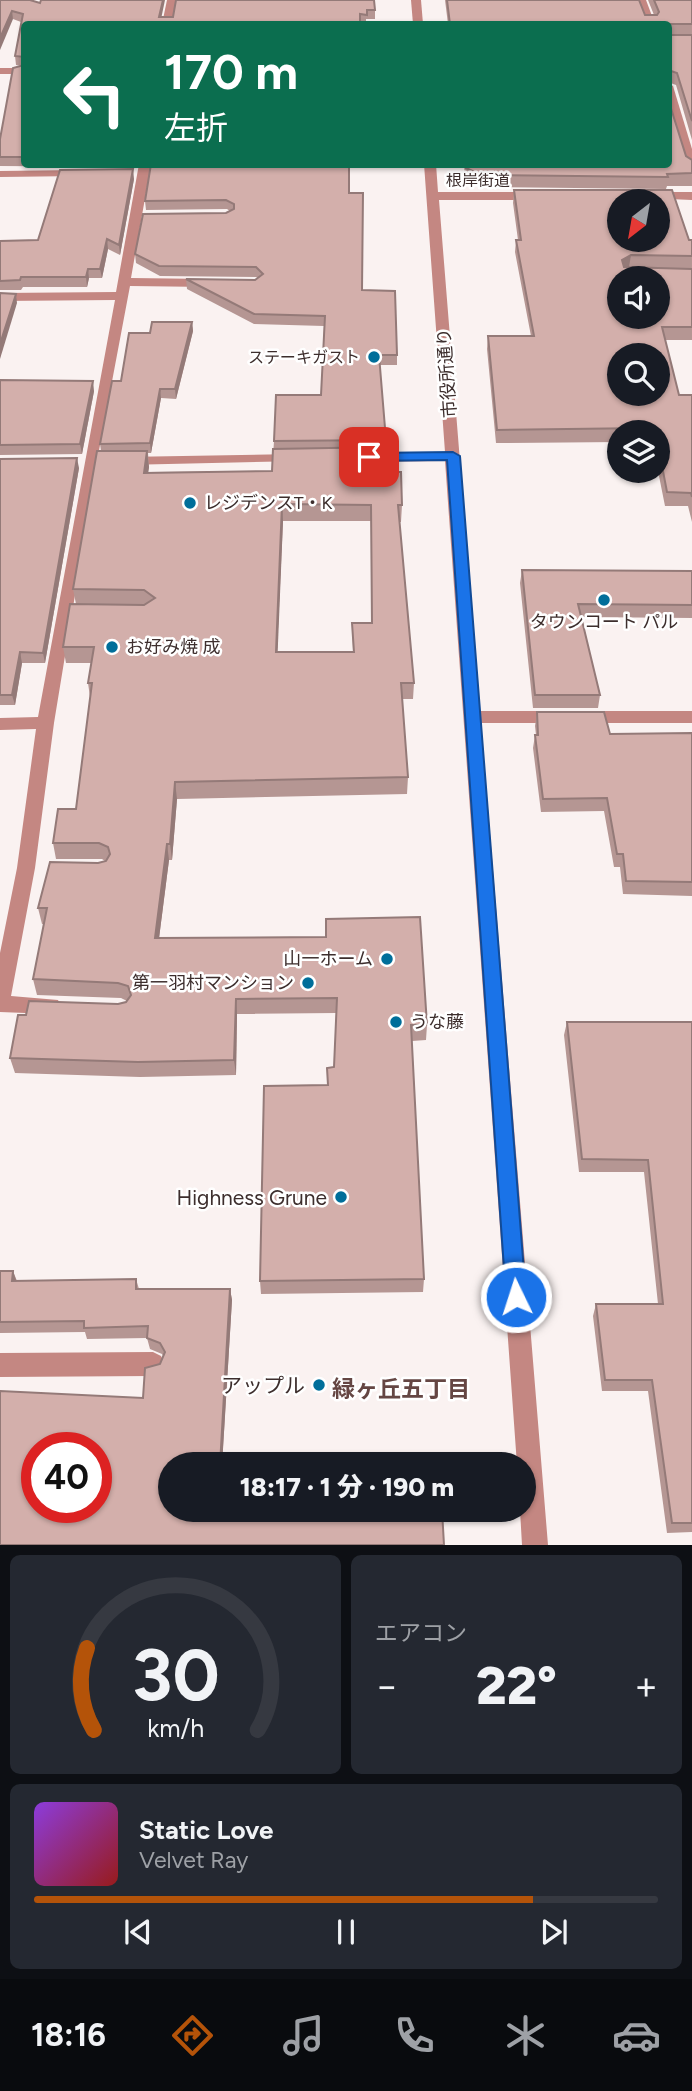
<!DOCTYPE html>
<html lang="ja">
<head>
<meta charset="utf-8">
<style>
  body { margin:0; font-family:Figtree,"Noto Sans JP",sans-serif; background:#242831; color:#f1f3f6; height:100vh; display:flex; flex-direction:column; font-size:26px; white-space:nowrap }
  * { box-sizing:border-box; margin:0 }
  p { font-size:23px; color:#9ea1a6 }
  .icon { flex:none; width:38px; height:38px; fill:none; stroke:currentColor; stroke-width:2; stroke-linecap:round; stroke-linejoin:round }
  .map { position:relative; height:1545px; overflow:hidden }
  .drawer { display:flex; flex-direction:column; gap:10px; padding:10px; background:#0d0f14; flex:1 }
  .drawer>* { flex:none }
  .top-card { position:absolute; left:21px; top:21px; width:651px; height:147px; border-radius:7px; box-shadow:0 2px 5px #0004; background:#0b6e4f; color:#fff; overflow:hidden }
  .needle { width:46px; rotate:211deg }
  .fabs { position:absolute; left:607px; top:189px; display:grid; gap:14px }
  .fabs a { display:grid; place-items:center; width:63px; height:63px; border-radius:50%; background:#171b24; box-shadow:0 2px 5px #0004; font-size:35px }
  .speed { position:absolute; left:21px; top:1432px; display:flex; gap:14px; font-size:35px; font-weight:700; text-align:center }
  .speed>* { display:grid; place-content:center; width:91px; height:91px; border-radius:50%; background:#171b24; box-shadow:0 2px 5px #0004; line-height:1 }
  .speed .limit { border:10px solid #d22; background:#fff; color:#111 }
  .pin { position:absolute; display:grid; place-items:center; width:60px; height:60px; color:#fff; margin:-30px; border-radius:14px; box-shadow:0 4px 10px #0006 }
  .me { position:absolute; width:77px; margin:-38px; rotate:356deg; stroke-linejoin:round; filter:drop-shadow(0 0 5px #0008) }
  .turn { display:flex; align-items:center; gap:24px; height:147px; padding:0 28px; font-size:32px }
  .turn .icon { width:91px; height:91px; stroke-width:2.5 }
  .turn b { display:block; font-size:49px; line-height:60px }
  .big { font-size:52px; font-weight:800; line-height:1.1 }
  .drawer .widget { flex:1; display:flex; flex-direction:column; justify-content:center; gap:10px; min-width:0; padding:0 24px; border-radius:10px; background:#242831 }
  .drawer .dial { align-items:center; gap:0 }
  .dial svg { height:182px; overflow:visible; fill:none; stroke:#363941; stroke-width:7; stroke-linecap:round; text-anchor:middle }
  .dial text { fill:#f1f3f6; stroke:none }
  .song { display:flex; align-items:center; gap:21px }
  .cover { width:84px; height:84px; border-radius:10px; background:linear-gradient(135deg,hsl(270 70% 55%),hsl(0 70% 35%)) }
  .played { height:7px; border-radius:4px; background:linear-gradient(90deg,#b45309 80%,#363941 80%) }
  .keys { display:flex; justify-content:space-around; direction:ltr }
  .heat { display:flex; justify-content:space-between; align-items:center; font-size:38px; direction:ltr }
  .drawer .tiles { flex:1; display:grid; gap:10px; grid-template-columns:1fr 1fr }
  .widget:last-child { grid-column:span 2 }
  .trip { position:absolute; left:158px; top:1452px; width:378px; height:70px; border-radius:35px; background:#171b24; box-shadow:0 2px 5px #0004; font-weight:800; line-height:70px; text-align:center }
  .menu { display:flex; height:112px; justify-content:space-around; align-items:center; background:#090b0e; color:#9ea1a6 }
  .menu .icon { width:49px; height:49px }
  .menu .on { color:#b45309 }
  .menu b { font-size:32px; color:#f1f3f6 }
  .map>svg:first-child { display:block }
</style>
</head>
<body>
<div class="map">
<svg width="692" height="1545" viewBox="0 0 692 1545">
  <rect width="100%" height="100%" fill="#faf2f1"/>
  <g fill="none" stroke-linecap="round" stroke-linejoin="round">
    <!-- minor -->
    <g fill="#c48782" fill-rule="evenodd">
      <path d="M167,0H177L172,24H162Z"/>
      <path d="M411,0H421L423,24H413Z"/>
      <path d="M636,0H646L655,24H645Z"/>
      <rect x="0" y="68" width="24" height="6"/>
      <path d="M668,83L673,86L692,149V171L686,168L668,106Z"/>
      <path d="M139,164H151L131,278L209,279L215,283L209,287L130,286L97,461L54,723L35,868L11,996L58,1000L61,1006L58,1012L51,1014L0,1012V953L17,868L36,729L0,730V718L38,717L115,300L0,301V293L116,292Z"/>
      <path d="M424,164H436L438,192H535L541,196L535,200H439L480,711H692V723H481L548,1545H522L520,1510H523V1465H517L445,461L365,462L358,458L365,454L445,452Z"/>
      <path d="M0,171L80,170L86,173L80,176L0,177Z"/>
      <path d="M650,192H692V200L646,198L644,196Z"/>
      <path d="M296,454L301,455V461L124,465L117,461L124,457Z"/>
      <path d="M153,1352L161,1356L165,1364L161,1372L153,1376L0,1377V1353Z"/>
    </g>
  </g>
  <!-- wall -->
  <g fill="#b59693" fill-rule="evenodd">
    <path d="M0,0H34L33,1L40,3L162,17L375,10V19H366V23L24,24V164H137L136,167L0,166V139L22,66L16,65L15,56L21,22L13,19Z"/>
    <path d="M445,0H639L645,15H654L648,0H692V140L676,85L668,82V24H448Z"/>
    <path d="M686,156L692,160V186H667L666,189L481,187L465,180L464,164H668Z"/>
    <path d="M134,179L120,255L108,249L102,278H89L87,287H23L21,290H0V241L38,240Z"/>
    <path d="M514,190L689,240H692V340H665L679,395H692V522L688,506H665L658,471V432H620V442L496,443L487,349L488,336H531L515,252L516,240H518L513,203Z"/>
    <path d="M349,193L362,290L397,355V365H380L385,447L389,472L402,505L401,522H399L414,683L413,699H402L408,777L407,794L177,799L172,860H169L159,938L427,1025L426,1040L412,1041L424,1279L423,1292L261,1294L260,1281L334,1067L336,1013L237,1014L236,1075L140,1077L15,1073L10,1058L26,1015L118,1004L126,1002L127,1001L121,998L37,995L33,979L44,924H42L38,908L98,863L105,861L102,859H56L53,843L76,809L90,697L88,683L91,663H66L63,647L76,604L73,589L101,451L100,444L121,381L150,333L192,322L193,331L176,399L161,398L151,453H148L149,467L148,472L272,471L274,441L321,395L324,326L254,324L187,289L186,279L255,280L258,278L256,277L160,276L136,263L135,254L230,211L227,209L146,210L145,201ZM283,521H371L372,623H352L353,652H277Z"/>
    <path d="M0,380L94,391L82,454L0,455Z"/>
    <path d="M0,459L79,468L45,663H22L15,705H0Z"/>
    <path d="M522,570L692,571V618L581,617L600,695L598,708H533L520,583Z"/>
    <path d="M537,712L610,734L692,733V896L623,894L620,867H614L604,811L541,812L533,748L535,735H536L535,726Z"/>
    <path d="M567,1022H692V1532L667,1533L648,1391H602L593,1316L596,1304H658L644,1172H579L564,1035Z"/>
    <path d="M0,1271H13L17,1281L136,1279L139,1289H230L232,1300L222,1465H170L0,1545L143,1398L163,1356L162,1354L150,1349L147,1338L87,1339L85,1332L0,1333Z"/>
  </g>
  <!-- shaded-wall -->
  <g fill="#947a78">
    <path d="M163,0H165L160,24L159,17Z"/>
    <path d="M12,11L13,19L0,50V38Z"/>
    <path d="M133,169L134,179L120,255L119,245Z"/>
    <path d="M107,239L108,249L102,278L100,269Z"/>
    <path d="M631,255L629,267L621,273L622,260Z"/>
    <path d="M88,269L89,278L87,287L86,277Z"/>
    <path d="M16,294L17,303L0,359V344Z"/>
    <path d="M192,322L193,331L176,399L175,389Z"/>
    <path d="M93,381L94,391L82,454L80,444Z"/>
    <path d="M160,389L161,398L151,453L150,443Z"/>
    <path d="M147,451L149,467L146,489L144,473Z"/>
    <path d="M77,458L79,468L45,663L43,653Z"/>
    <path d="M282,504L283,521L277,668L276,652Z"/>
    <path d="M20,652L22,663L15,705L12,695Z"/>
    <path d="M175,782L177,799L172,860L170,844Z"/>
    <path d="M167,844L169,860L157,954L155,938Z"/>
    <path d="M236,999L237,1014L236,1075L234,1060Z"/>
    <path d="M13,1271L17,1283L12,1281Z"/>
    <path d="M230,1289L232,1300L222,1465H220Z"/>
  </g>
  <!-- building -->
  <g fill="#d3afab" stroke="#947a78" stroke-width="2" fill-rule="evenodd">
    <path d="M0,0H30L40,3L41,0H163L159,17H173L176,0H374L375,10H367V15L360,14V24H24V57L15,56L23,14L12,11L0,38Z"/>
    <path d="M447,0H639L645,15H657L659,12L654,0H692V24H670L668,28V24H450Z"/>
    <path d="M668,34L670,35H692V121L677,73L668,70Z"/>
    <path d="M24,65V157H0V139L13,68Z"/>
    <path d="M668,99L686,156L692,160V173L667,174L668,177L481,175L466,168V164H668Z"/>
    <path d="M151,164H349V193H363L362,290L395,291L397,355H379L386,440L274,441L276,395H321L325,316L254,314L186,279L255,280L263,274L256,267L159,266L135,254L143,214L226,213L234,209V204L226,200L145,201Z"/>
    <path d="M133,169L119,245L107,239L100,269H88L86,277H21L20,280L0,281V241L38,240L60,170Z"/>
    <path d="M514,190H672L689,240H692V256L631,255L622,260L624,267L692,269V327H662L679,395H692V497L691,493L667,492L658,445V432H647L646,428L497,430L488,336H534L516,240H521ZM620,201H658V240H620ZM620,278H658V317H620ZM620,355H658V394H620Z"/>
    <path d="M0,293L16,294L0,344Z"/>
    <path d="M152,322H192L175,389H160L150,443L100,444L112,381H121L129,333H150Z"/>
    <path d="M0,380L93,381L80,444L0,445Z"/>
    <path d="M387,447L389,472H401L402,505H398L414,683H401L408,777L175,782L170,844H167L155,938L326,937V919L420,917L427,1025H411L424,1279L260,1281L264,1086L328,1085L327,1068L334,1067L337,998L236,999L234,1060L138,1062L10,1058L18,1015H26L29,1001L118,1004L126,1002L131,995L128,986L118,983L33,979L47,908H38L50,862L98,863L106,861L110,854L108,847L99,843H53L58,809H76L92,683H88L94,647H63L70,604L144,605L155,598L144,590L73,589L97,451H147L144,473L272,471L273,449ZM282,504L371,505L372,623H352L354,652H276Z"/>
    <path d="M77,458L43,653L20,652L12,695H0V459Z"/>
    <path d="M522,570L692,571V605L578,604L600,695H535Z"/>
    <path d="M537,712H604L610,734L692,733V882L626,881L623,854H617L607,798L543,799L535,735H538Z"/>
    <path d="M567,1022H692V1523H672L652,1380H605L596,1304H663L648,1160L582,1159Z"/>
    <path d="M0,1271H13L12,1281L136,1279V1289H230L220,1465H170V1510H442L444,1545H0V1391L143,1398L145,1368L160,1364L165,1352L160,1343L147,1338L148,1326L84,1328V1321L0,1322ZM37,1447H96V1507H37Z"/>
  </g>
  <!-- route -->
  <path fill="#1a73e8" stroke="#114b97" stroke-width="2" d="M453,452L460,456L526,1297L523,1304L516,1307L509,1304L506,1297L447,460L369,461L363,457L369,453Z"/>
  <!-- markers -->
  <g fill="#006e9a" stroke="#fff" stroke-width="2.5">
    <circle cx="374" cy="357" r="7"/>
    <circle cx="190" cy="503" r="7"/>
    <circle cx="604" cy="600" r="7"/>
    <circle cx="112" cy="647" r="7"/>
    <circle cx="387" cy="959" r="7"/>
    <circle cx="308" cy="983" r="7"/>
    <circle cx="396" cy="1022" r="7"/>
    <circle cx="341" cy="1197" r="7"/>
    <circle cx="319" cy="1385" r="7"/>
  </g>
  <g text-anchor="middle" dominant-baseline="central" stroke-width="5" stroke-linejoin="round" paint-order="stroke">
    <!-- far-street labels -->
    <g font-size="16" fill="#3d2e2d" stroke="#fff">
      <text x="478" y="180">根岸街道</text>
    </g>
    <!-- far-poi labels -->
    <g font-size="16" fill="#3d2e2d" stroke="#fff" text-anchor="end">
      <text x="360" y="357">ステーキガスト</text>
    </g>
    <!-- street labels -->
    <g font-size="18" fill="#3d2e2d" stroke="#fff">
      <text transform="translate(447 373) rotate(-94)">市役所通り</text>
    </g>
    <!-- poi labels -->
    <g font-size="18" fill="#3d2e2d" stroke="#fff" text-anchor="start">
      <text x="204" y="503">レジデンスT・K</text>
      <text x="604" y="622" text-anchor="middle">タウンコート パル</text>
      <text x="126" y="647">お好み焼 成</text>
      <text x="373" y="959" text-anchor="end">山一ホーム</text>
      <text x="294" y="983" text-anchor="end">第一羽村マンション</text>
      <text x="410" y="1022">うな藤</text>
    </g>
    <!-- near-poi labels -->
    <g font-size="21" fill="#3d2e2d" stroke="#fff" text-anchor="end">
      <text x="327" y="1197">Highness Grune</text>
      <text x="305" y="1385">アップル</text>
    </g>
    <!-- near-neighbourhood labels -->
    <g font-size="23" font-weight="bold" fill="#654643" stroke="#fff">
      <text x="401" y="1389">緑ヶ丘五丁目</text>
    </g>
  </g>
</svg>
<div class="fabs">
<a><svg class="needle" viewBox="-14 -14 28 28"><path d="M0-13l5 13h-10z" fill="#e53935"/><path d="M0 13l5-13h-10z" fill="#9ea1a6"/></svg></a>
<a><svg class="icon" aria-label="sound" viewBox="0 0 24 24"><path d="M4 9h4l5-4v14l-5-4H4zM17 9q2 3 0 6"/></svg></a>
<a><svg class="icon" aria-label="search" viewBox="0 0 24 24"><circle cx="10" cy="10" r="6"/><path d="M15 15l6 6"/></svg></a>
<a><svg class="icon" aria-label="layers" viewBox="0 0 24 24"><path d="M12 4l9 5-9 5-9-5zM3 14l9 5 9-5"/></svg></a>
</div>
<div class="speed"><div class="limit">40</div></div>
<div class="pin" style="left:369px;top:457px;background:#d93025"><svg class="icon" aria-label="arrive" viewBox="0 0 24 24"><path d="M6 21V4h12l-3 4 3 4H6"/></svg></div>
<svg class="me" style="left:516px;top:1297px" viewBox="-20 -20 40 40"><circle r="17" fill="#1a73e8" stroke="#fff" stroke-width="3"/><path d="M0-11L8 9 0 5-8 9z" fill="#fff"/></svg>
<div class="trip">18:17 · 1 分 · 190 m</div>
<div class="top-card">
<div class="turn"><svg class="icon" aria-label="left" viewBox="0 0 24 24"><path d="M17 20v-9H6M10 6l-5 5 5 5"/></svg><div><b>170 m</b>左折</div></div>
</div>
</div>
<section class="drawer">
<div class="tiles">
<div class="widget dial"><svg viewBox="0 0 100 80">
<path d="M14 69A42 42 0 1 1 86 69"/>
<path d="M14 69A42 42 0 0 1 11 33" stroke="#b45309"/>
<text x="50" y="56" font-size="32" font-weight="700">30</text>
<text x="50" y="72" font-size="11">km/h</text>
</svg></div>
<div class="widget"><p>エアコン</p>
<div class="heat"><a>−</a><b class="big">22°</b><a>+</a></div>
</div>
<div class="widget">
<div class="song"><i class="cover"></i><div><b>Static Love</b><p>Velvet Ray</p></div></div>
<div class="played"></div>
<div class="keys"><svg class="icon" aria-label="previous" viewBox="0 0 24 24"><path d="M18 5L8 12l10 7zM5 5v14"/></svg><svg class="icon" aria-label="pause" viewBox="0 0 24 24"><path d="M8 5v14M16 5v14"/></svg><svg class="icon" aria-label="next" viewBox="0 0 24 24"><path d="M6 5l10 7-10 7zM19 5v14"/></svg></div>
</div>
</div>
</section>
<nav class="menu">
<b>18:16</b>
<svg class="icon on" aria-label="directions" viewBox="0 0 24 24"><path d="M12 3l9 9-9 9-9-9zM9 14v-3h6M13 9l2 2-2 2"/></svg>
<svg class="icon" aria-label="music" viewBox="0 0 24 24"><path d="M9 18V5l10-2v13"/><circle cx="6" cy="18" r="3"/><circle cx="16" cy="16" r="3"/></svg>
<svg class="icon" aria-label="phone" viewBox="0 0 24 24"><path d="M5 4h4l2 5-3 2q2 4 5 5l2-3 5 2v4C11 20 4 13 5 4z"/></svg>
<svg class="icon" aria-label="climate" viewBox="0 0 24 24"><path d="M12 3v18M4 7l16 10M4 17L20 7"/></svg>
<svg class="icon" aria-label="car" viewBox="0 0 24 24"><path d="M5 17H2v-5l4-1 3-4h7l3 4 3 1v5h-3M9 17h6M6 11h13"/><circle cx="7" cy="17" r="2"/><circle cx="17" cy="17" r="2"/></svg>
</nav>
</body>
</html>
